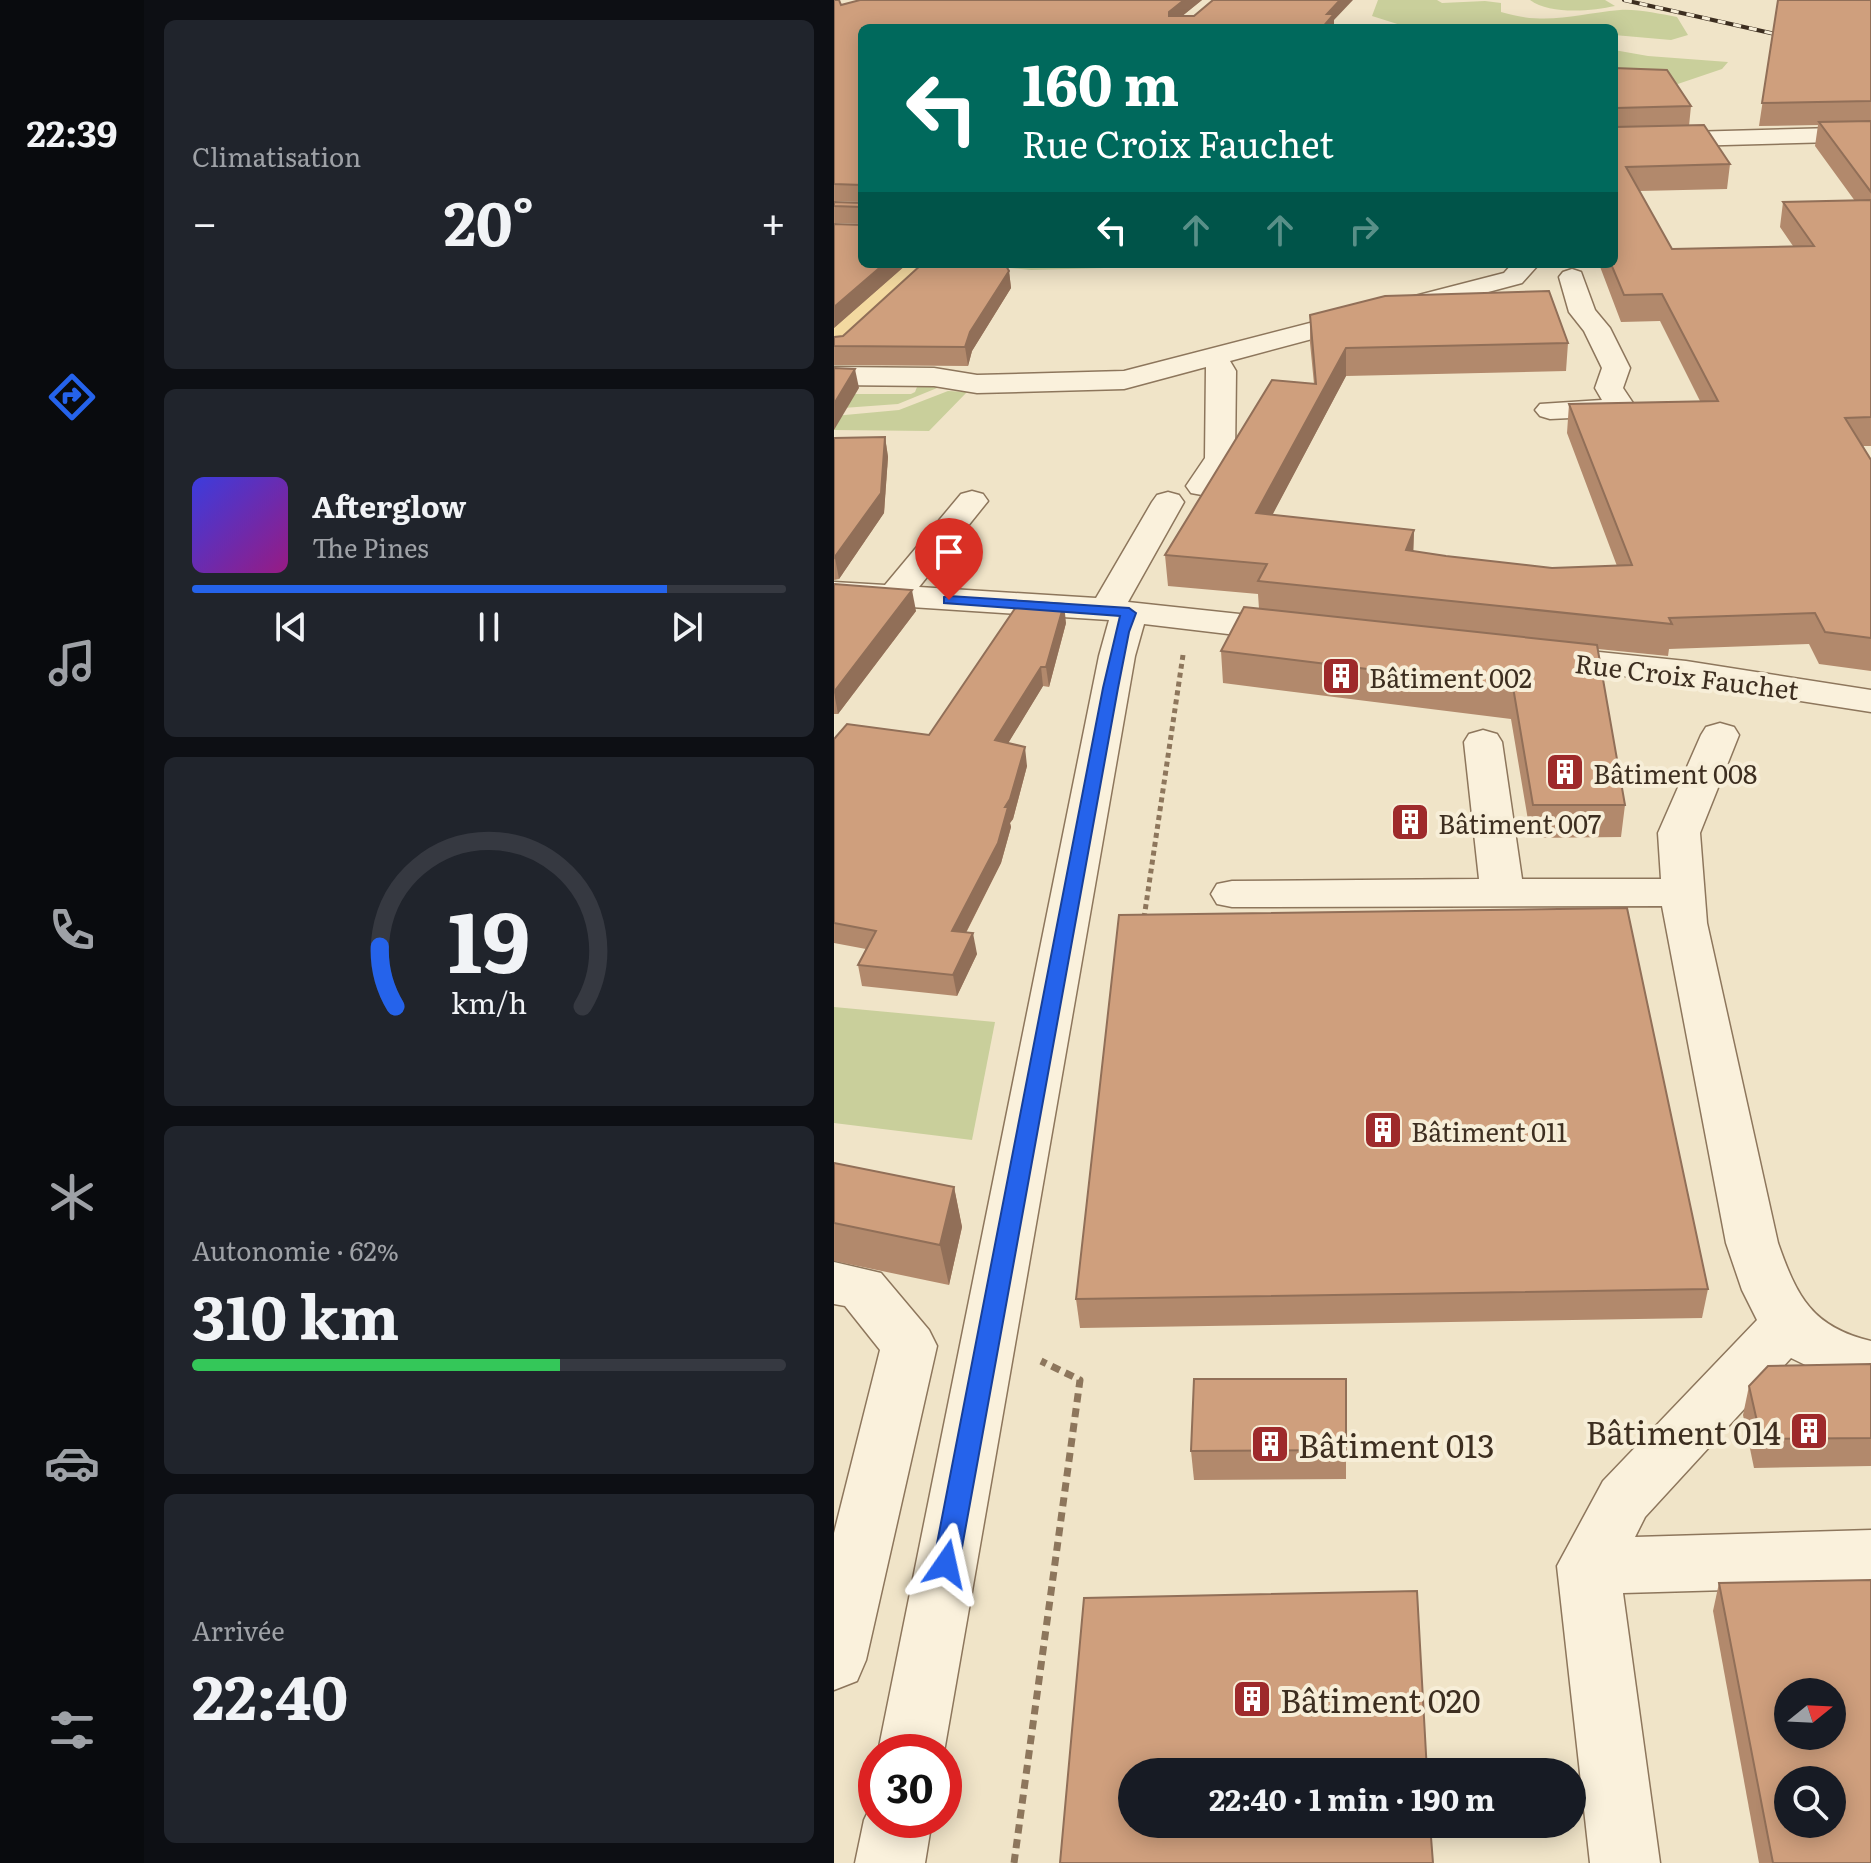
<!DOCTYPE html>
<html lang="fr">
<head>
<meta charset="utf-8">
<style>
  body { margin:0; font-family:Literata,serif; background:#20242c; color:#f1f3f6; height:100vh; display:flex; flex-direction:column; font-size:30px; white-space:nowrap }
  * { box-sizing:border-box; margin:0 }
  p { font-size:26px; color:#9ea1a6 }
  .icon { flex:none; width:44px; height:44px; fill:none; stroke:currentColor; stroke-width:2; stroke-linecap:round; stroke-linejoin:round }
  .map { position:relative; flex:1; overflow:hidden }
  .drawer { display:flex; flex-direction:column; gap:20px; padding:20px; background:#0d0f14; width:690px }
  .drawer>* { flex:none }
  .hud { position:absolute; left:24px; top:24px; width:760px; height:244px; border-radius:12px; box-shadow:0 4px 20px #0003; background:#00695c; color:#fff; overflow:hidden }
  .needle { width:52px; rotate:72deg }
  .controls { position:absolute; left:940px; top:1678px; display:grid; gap:16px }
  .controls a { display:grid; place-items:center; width:72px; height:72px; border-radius:50%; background:#171b24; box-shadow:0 4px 20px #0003; font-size:40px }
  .speed { position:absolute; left:24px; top:1734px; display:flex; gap:16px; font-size:40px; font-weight:700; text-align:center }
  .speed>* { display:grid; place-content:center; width:104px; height:104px; border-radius:50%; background:#171b24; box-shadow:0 4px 20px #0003; line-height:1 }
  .speed .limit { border:12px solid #d22; background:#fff; color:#111 }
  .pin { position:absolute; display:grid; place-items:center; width:68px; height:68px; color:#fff; margin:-82px -34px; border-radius:50% 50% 50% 0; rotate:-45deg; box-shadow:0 0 8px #0007 }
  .pin .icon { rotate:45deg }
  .me { position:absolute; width:88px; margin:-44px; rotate:11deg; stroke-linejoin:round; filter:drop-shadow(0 0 6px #0008) }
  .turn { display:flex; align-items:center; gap:28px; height:168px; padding:0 32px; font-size:36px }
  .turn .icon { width:104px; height:104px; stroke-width:2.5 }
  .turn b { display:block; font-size:56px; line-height:68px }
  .lanes { display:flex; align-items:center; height:76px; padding:0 32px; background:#0003; justify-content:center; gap:40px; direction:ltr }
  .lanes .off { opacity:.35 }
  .big { font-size:60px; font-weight:700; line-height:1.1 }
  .drawer .tile { flex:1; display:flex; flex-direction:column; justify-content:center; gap:12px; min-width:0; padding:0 28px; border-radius:12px; background:#20242c }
  .drawer .dial { align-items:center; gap:0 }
  .dial svg { height:208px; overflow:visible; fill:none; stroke:#363941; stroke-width:7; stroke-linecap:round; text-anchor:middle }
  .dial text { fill:#f1f3f6; stroke:none }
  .song { display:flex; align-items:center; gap:24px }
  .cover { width:96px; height:96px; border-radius:12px; background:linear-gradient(135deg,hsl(240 70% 55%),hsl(310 70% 35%)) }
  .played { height:8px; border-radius:4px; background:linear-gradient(90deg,#2563eb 80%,#363941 80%) }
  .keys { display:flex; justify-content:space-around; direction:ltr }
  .heat { display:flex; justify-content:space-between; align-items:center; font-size:44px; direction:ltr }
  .charge { height:12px; border-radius:6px; background:linear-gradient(90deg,#34c759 62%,#363941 0) }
  .trip { position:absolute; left:284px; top:1758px; width:468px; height:80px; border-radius:40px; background:#171b24; box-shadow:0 4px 20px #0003; font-weight:700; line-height:80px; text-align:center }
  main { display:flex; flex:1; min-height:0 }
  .menu { display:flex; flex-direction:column; width:144px; justify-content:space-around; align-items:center; background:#090b0e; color:#9ea1a6 }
  .menu .icon { width:56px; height:56px }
  .menu .selected { color:#2563eb }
  .menu b { font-size:36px; color:#f1f3f6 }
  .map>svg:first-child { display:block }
</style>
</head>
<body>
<main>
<nav class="menu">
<b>22:39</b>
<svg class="icon selected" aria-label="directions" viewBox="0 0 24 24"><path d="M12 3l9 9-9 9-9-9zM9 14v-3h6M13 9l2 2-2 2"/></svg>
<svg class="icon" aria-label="music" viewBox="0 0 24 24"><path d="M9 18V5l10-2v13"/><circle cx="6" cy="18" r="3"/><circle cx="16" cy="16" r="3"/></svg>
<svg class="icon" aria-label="phone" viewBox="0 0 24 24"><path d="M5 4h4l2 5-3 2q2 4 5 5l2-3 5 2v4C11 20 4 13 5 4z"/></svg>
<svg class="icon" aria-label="climate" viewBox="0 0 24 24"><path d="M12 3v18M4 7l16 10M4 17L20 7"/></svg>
<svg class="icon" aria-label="car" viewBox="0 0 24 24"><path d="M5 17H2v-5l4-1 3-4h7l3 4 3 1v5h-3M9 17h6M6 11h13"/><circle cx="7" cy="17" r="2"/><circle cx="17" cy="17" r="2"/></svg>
<svg class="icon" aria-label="filters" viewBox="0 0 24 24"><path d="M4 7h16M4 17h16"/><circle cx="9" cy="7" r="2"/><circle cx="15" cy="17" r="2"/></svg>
</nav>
<section class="drawer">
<div class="tile"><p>Climatisation</p>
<div class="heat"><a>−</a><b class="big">20°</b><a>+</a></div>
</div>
<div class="tile">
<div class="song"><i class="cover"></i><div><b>Afterglow</b><p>The Pines</p></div></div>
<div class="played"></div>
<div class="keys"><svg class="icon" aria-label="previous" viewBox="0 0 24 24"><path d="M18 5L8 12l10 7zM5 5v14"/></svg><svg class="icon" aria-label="pause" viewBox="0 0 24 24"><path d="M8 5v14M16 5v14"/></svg><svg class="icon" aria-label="next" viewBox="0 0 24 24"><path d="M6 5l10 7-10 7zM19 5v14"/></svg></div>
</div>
<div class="tile dial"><svg viewBox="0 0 100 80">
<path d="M14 69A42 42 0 1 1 86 69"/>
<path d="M14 69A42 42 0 0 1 8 46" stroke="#2563eb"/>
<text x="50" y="56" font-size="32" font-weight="700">19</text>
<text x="50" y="72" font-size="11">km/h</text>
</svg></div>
<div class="tile"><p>Autonomie · 62%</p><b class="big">310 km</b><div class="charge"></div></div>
<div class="tile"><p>Arrivée</p><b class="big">22:40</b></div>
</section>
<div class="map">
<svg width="1037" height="1863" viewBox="0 0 1037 1863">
  <rect width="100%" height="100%" fill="#f0e4c8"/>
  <!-- green -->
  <g fill="#c9cf9b">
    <path d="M544,0H603L608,3L651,1L667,3V12C714,26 741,14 786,10C805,9 825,14 843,17L854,35L837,40L780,35V28H576L538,16Z"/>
    <path d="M696,0H771L781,6C758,11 716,15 696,0Z"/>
    <path d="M780,50L814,56L894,62L888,69L826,90L780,84Z"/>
    <path d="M134,264H308L307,267L197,270Z"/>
    <path d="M85,382L108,386L64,404L9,408L0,394H77L81,392Z"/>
    <path d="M114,391L133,392L95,431L0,430V416L65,410Z"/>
    <path d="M0,1007L161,1022L138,1140L0,1123Z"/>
  </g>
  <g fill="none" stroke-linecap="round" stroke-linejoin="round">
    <defs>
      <g id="minor">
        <path d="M1037,127V141L780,148V134Z"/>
        <path d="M678,264H705L688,283L396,361L402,371L401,458L379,493L368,495L357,493L352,486L371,458L372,367L290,389L143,393L100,386L0,385V367L100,368L143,375L290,371L670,273Z"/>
        <path d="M738,269L747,272L761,310L776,328L796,368L789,388L803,409L798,415L716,419L706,416L701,410L706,404L768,400L761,388L768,368L750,331L735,312L725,277L729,272Z"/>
        <path d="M138,491L149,494L154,501L85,587L262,598L318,502L323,495L334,492L345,495L350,502L294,602L460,620L473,623L478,631L473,639L460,642L310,624L301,656L110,1752H44L265,656L275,620L0,602V582L51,585L127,494Z"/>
        <path d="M707,646L852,661L1037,690V712L852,683L694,665L689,657L694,649Z"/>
        <path d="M886,723L900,727L905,735L866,833L873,923L944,1243C963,1297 978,1327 1037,1341V1387L990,1374L957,1358L811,1517L801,1537L1037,1530V1586L789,1593L826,1863H756L723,1566L769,1481L923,1320L908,1290L892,1243L828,906L398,907L383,904L377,894L383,884L398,881L645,879L630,742L635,734L649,730L663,734L668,742L688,879H827L824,833L867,735L872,727Z"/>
        <path d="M0,1262L47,1273L95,1330L103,1346L32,1660L23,1681L0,1690V1533L46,1350L11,1306L0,1304Z"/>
        <path d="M42,1795V1820H98L91,1863H21L30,1820Z"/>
      </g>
      <path id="major" d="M68,264H96L10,341L0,343V321Z"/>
    </defs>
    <!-- minor casing -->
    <use href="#minor" stroke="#8d765c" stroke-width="3"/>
    <!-- major casing -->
    <use href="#major" stroke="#5b4430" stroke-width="3"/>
    <!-- path-far1 -->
    <path stroke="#8d765c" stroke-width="5" stroke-dasharray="5 4" stroke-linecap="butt" d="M310,918L349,655"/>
    <!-- path -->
    <path stroke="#8d765c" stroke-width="7" stroke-dasharray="9 6" stroke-linecap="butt" d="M180,1863L246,1380L207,1361"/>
    <!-- minor -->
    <use href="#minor" fill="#faf1dc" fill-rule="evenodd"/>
    <!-- major -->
    <use href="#major" fill="#f3d9a0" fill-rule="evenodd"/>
    <defs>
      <path id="rail" d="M790,0L959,38"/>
    </defs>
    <!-- rail casing -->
    <use href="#rail" stroke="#3d2e20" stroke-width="4"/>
    <!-- rail -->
    <use href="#rail" stroke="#f7eed8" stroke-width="3" stroke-dasharray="8" stroke-linecap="butt"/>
  </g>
  <!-- wall -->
  <g fill="#b2896c">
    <path d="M0,0L7,5L368,0L348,16L500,20V28H28L73,264L0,328V224L27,225V224L0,223V202L27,203V202L0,201Z"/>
    <path d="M944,0H1037V446H1029L1037,460V671L985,664L975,644L835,649L834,656L764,649L791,805L787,837L697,838L677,719L389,683L387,651L425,609L424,594L334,586L331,555L480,384L476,343V315L734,343L732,371L512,376L438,515L580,530L579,552L612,556L718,568L783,566L733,433L735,404L866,401L826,321L787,322L765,264H780V68L857,106L855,126L896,164L893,189L805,191L838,249L959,246L946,227L949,202L1021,201L981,146L984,125L925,126Z"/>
    <path d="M175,271L177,288L138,351L134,366L0,365V337L9,336Z"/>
    <path d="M51,437L54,457L50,513L5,579L0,580V438Z"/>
    <path d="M0,584L82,611L4,714H0Z"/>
    <path d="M232,623L215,687L209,686L174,743L193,766L179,819L176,823L177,827L167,863L132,933L143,954L123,996L28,986L24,965L32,949L0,943V739L95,735Z"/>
    <path d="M0,1163L120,1187L128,1227L115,1285L0,1261Z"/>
    <path d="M874,1289L868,1318L246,1328L242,1299Z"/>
    <path d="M1037,1364V1466L920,1468L909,1415L915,1386Z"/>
    <path d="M512,1379V1479L360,1480L357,1451Z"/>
    <path d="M885,1583L1037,1863H925L879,1611Z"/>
  </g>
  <!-- shaded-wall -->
  <g fill="#916f58">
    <path d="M350,0H368L336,26L335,12Z"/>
    <path d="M506,0H519L500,20V28H488L493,14Z"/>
    <path d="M50,264H73L0,328V307Z"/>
    <path d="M175,271L177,288L138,351L134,366L131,347L136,332Z"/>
    <path d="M512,348V376L423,544L422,513Z"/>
    <path d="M21,369L25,388L0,430V404Z"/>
    <path d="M51,437L54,457L50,513L5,579L1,558Z"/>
    <path d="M580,530L579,561L572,550Z"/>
    <path d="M78,590L82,611L4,714L0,692Z"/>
    <path d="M230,604L232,623L215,687L212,667Z"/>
    <path d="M207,667L209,686L164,760L161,740Z"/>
    <path d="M191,747L193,766L179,819L176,823L177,827L167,863L122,952L118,931Z"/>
    <path d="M139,933L143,954L123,996L119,975Z"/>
    <path d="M120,1187L128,1227L115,1285L106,1245Z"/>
  </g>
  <!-- building -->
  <g fill="#cf9f7d" stroke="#916f58" stroke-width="2" fill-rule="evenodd">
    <path d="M0,0H5L7,5L26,0H350L335,12V16H360L379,0H506L493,14H500L488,28H28V264H50L0,307V224L27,225V207L0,206V202L27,203V185L0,184Z"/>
    <path d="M944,0H1037V101L928,103Z"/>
    <path d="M780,68L833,70L857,106L782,108L780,110Z"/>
    <path d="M1037,121V192L985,122Z"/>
    <path d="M870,125L896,164L792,167L838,249L980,246L949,202L1037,200V417L1011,418L1037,460V638L991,632L981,613L835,618L838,624L424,581L433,564L331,555L438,380L482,384L476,315L551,296L715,291L734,343L512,348L422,513L580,530L572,550L612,556L718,568L798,565L735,404L884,401L828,294L790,295L777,264H780V127Z"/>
    <path d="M88,264H171L175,271L136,332L131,347L0,346V337L9,336Z"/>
    <path d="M0,368L21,369L0,404Z"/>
    <path d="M51,437L47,493L0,558V438Z"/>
    <path d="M0,584L78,590L0,692Z"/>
    <path d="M186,601L230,604L212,667H207L161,740L191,747L176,799L171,807H174L164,843L118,931L139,933L119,975L24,965L42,931L0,923V739L13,724L95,735Z"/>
    <path d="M410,607L763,645L791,805H699L679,687L387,651Z"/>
    <path d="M793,908L874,1289L242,1299L285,915Z"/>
    <path d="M0,1163L120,1187L106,1245L0,1223Z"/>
    <path d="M1037,1364V1438L927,1439L915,1386L934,1366Z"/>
    <path d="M360,1379H512V1450L357,1451Z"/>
    <path d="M1037,1580V1863H939L885,1583ZM954,1692H998V1736H954ZM954,1780H998V1824H954Z"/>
    <path d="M583,1591L593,1772H298V1824H596L599,1863H226L250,1598Z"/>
  </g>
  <!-- route -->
  <path fill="#2563eb" stroke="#184099" stroke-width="2" d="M115,596L295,608L302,613L295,632L284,688L125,1564L121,1572L112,1576L103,1572L99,1564L269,688L286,616L110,603V597Z"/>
  <!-- icons -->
  <defs>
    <symbol id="building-square" viewBox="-11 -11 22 22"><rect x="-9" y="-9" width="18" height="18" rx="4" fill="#9e2a2b" stroke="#f7eed8"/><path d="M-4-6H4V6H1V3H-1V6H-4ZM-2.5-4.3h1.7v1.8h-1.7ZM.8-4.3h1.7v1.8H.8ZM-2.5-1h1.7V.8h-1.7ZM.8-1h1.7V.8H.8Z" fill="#fff"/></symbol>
  </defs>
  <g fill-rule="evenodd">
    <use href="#building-square" x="485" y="654" width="44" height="44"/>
    <use href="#building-square" x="709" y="750" width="44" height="44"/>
    <use href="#building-square" x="554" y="800" width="44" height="44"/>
    <use href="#building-square" x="527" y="1108" width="44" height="44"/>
    <use href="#building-square" x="953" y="1409" width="44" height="44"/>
    <use href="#building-square" x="414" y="1422" width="44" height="44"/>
    <use href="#building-square" x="396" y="1677" width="44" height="44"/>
  </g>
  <g text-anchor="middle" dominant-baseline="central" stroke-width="8" stroke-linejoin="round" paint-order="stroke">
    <!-- street labels -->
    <g font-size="26" fill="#3d2e20" stroke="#f7eed8">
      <text transform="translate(853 675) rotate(7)">Rue Croix Fauchet</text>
    </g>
    <!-- poi labels -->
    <g font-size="26" fill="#3d2e20" stroke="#f7eed8" text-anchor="start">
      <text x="535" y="676">Bâtiment 002</text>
      <text x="759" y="772">Bâtiment 008</text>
      <text x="604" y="822">Bâtiment 007</text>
      <text x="577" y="1130">Bâtiment 011</text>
    </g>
    <!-- near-poi labels -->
    <g font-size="32" fill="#3d2e20" stroke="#f7eed8" text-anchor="start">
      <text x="947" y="1431" text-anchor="end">Bâtiment 014</text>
      <text x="464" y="1444">Bâtiment 013</text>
      <text x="446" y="1699">Bâtiment 020</text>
    </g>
  </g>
</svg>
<div class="controls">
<a><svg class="needle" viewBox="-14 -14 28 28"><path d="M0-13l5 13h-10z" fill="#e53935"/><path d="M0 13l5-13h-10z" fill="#9ea1a6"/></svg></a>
<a><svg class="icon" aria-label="search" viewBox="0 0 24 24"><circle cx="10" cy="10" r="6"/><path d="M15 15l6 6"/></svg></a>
</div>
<div class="speed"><div class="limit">30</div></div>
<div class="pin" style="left:115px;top:600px;background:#d93025"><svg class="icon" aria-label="arrive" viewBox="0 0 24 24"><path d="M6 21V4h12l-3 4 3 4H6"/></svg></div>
<svg class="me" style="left:112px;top:1564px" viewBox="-20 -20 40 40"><path d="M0-17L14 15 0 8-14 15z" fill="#2563eb" stroke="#fff" stroke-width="4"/></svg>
<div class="trip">22:40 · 1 min · 190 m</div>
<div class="hud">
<div class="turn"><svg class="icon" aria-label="left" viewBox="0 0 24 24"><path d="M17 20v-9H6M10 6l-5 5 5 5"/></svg><div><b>160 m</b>Rue Croix Fauchet</div></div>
<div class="lanes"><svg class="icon" aria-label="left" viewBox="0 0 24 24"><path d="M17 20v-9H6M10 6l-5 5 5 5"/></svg><svg class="icon off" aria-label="ahead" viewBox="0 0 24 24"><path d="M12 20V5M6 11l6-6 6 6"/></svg><svg class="icon off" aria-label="ahead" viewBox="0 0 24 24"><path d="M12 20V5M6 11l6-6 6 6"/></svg><svg class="icon off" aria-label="right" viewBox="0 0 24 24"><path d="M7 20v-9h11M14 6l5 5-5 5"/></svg></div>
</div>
</div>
</main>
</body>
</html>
